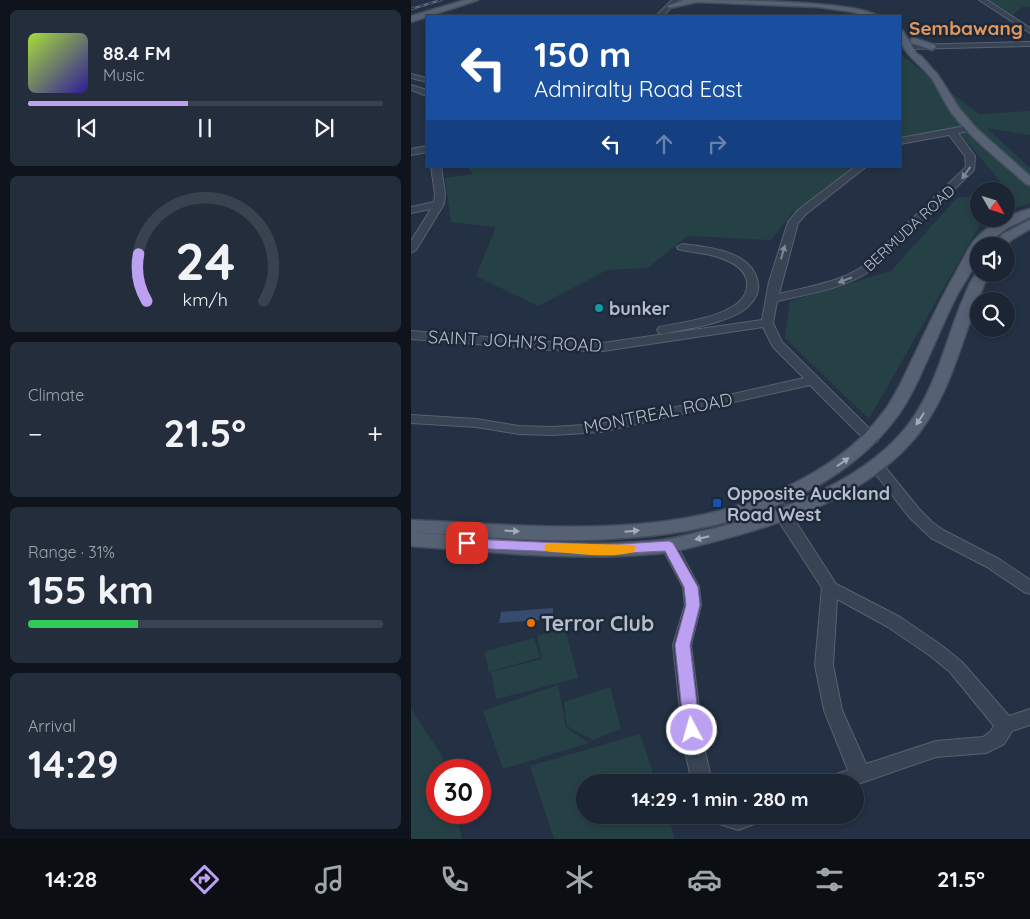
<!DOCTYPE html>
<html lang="en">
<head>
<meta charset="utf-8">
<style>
  body { margin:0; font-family:Quicksand,sans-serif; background:#242d3b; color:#f1f3f6; height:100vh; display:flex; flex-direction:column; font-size:19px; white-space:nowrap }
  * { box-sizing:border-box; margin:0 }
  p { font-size:16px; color:#a0a5ac }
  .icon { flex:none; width:28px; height:28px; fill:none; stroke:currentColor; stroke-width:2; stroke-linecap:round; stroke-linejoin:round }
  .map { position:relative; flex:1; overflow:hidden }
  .details { display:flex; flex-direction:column; gap:10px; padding:10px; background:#0f141c; width:411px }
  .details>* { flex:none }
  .top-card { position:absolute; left:15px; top:15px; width:475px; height:152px; border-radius:0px; box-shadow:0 2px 8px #0003,0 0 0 1px #39424e; background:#1a4fa0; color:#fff; overflow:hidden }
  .needle { width:32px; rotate:129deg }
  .controls { position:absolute; left:559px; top:182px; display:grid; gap:10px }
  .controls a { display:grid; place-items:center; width:45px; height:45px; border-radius:50%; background:#1b2533; box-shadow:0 2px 8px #0003,0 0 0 1px #39424e; font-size:25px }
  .speed { position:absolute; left:15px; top:759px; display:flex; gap:10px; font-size:25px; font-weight:700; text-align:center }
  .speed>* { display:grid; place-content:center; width:65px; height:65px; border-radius:50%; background:#1b2533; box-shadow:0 2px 8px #0003,0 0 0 1px #39424e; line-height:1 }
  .speed .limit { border:8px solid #d22; background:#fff; color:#111 }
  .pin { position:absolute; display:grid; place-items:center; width:42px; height:42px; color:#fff; margin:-21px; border-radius:10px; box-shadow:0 2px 8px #0006 }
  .me { position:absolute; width:55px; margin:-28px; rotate:354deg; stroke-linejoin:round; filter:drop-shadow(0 0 4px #0008) }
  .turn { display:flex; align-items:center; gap:18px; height:105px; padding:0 25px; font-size:22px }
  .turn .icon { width:65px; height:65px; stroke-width:2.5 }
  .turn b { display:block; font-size:35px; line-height:42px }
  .lanes { display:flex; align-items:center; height:48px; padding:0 25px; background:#0003; justify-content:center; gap:25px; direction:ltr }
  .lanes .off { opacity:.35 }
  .big { font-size:38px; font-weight:700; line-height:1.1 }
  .details .tile { flex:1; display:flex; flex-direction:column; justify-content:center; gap:8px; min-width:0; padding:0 18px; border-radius:8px; background:#242d3b }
  .details .dial { align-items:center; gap:0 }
  .dial svg { height:130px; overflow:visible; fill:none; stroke:#39424e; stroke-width:7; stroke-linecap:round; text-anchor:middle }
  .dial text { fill:#f1f3f6; stroke:none }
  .song { display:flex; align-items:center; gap:15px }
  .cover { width:60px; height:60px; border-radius:8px; background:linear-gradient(135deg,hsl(80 70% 55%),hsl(250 70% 35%)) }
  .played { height:5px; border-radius:2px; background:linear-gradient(90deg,#bca0f2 45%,#39424e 45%) }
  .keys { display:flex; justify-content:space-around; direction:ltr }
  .heat { display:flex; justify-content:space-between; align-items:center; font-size:28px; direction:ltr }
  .charge { height:8px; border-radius:4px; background:linear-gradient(90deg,#34c759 31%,#39424e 0) }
  .trip { position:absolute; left:165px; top:774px; width:288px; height:50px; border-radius:25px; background:#1b2533; box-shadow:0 2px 8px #0003,0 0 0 1px #39424e; font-weight:700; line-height:50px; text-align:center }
  .dock { display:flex; height:80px; justify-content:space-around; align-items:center; background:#0b0f14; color:#a0a5ac }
  .dock .icon { width:35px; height:35px }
  .dock .current { color:#bca0f2 }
  .dock b { font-size:22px; color:#f1f3f6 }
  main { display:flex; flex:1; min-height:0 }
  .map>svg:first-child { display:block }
</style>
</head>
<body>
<main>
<section class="details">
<div class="tile">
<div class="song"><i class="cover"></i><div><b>88.4 FM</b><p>Music</p></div></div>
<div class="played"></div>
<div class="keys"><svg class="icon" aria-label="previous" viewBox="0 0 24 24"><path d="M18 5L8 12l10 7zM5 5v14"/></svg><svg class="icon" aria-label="pause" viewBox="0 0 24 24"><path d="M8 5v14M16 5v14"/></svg><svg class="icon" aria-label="next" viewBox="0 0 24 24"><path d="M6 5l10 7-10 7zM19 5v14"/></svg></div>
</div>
<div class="tile dial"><svg viewBox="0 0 100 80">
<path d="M14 69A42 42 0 1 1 86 69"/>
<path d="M14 69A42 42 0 0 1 9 40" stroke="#bca0f2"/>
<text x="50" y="56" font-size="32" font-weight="700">24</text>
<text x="50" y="72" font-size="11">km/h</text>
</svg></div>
<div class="tile"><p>Climate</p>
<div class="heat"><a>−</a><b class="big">21.5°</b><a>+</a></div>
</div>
<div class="tile"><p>Range · 31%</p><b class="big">155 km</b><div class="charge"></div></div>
<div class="tile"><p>Arrival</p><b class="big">14:29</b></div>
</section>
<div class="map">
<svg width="619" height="839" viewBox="0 0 619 839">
  <rect width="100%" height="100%" fill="#243144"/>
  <!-- green -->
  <g fill="#264145">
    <path d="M577,0H619V7H611L602,15Z"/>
    <path d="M489,54L568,114L619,111V135L576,128L619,168V203L595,211V191H587L594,187L545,129L489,140Z"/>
    <path d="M56,166H445L381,213L360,240L276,236L237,268L196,270L127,306L65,276L85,227L40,222L34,178L62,174Z"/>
    <path d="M567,195L568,219H572L458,419L374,338L379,301L480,271L546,198Z"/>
    <path d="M154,629L167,678L85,699L80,672L131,659L126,636Z"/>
    <path d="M123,638L129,657L78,672L73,652Z"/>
    <path d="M147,685L155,728L178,743L92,769L72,711Z"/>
    <path d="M199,687L210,729L182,740L156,726L153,702Z"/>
    <path d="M0,709L31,756L34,770H26V812L45,813L51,839H0Z"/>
    <path d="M229,734L245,782H174V815H256L264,839H143L119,766Z"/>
  </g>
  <!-- water -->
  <path fill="#364b6d" d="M142,608V619L88,623L90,612Z"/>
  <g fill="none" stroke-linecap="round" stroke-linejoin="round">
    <defs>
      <g id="minor">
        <path d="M261,0H268L252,16H245Z"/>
        <path d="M568,0H576L619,28V33Z"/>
        <path d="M619,42V46L497,49L493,47L497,45Z"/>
        <path d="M0,74L16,78V82L0,78Z"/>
        <path d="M0,85L16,90V96L0,90Z"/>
        <path d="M560,125L563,126V130L547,133L564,156L563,170L459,271C432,289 397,294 366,301L362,323L371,342L466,436L468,439L466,442H456L399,385L190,432L141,435L108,434L65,427L0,423V415L65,419L108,426L141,427L190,424L393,378L362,347L352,327L192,351L141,350L0,339V331L141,342L192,343L351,320L358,282L377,222L387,210L445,166H456L395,214L387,223L368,294C396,287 426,283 451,267L555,167L554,156L538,135L489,144V138Z"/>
        <path d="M16,146V152L0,155V149Z"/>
        <path d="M20,166H30L34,194L33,204L5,250L0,253V241L20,209L0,213V207L23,202L24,194Z"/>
        <path d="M271,244C297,247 343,251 347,284C349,295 339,306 330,312C307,325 278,328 252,334L248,333L246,330L248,327C271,322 340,316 336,282C334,269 323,263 312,259C298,253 282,253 267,249L266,247Z"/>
        <path d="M465,460L470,462L508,509L521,522L532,530L588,559L619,580V594L613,592L576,567L520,538L498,517L460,468L458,465L460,462Z"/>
        <path d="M362,495L367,496L378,511L425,584L489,617L530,645L551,662L598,716L619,709V725L601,731L593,744L575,753L525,757L444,785V782H417L420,776L437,770L413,710L404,665L411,588L354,500L357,496ZM426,599L477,627L518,655L539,672L583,726L579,732L572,737L525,741L455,764L431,710L422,665Z"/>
        <path d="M258,540L264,542L288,587L290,605L280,645L293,747L301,782H281L273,747L262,645L274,605L272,587L250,546L252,542Z"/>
        <path d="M299,815H352L349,822L327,830L302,822Z"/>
      </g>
      <g id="major">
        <path d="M54,0H67L0,22V16Z"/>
        <path d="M273,0C310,0 442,0 467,16H455L442,12L407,7L286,2L259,8L255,6Z"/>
        <path d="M489,30L492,31L506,54L510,56L527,75L548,108L565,128L619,176V185L615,184C590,161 561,140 540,112C533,102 528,90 521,79C509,62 487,53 489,30Z"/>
        <path d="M503,38L524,45L525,47L521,50L500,43V39Z"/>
        <path d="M619,209V217L596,228L573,246H568C568,264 553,282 545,297C537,313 530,329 523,345C511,371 500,400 482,422C415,506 299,535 197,539C131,543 65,536 0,532V520C132,526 275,544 395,477C424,461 451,441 471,414C484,398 492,378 501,360C515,331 528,302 544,274C550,264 555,251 563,241C577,225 598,214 619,209Z"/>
        <path d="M619,220V229L600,240L595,246H582L592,234Z"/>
        <path d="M568,271V274H578C553,326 544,387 508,433C461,494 373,524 301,542C281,547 262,553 242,554C165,561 77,552 0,546V532C79,538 163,548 241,541C261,540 278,534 297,530C366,513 452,483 497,425C524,390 534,344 550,304C555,294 559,278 568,271Z"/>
      </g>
    </defs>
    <!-- minor casing -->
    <use href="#minor" stroke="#576171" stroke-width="2"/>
    <!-- major casing -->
    <use href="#major" stroke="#424c5d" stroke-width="3"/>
    <!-- minor -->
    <use href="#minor" fill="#384353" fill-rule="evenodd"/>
    <!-- major -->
    <use href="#major" fill="#566273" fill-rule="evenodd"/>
    <defs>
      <path id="rail" d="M0,9L30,0"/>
    </defs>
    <!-- rail casing -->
    <use href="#rail" stroke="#5a677b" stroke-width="2.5"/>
    <!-- rail -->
    <use href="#rail" stroke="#1d2839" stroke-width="1" stroke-dasharray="4.5" stroke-linecap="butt"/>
  </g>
  <!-- one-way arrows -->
  <defs><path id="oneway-solid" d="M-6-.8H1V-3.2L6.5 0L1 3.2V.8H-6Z" transform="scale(1.25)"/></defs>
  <g fill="#7d8796">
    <use href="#oneway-solid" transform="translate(555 173) rotate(125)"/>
    <use href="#oneway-solid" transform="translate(372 252) rotate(-74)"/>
    <use href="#oneway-solid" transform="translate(434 280) rotate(159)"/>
  </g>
  <g fill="#a3acbb">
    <use href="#oneway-solid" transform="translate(509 419) rotate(123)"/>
    <use href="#oneway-solid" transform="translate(432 462) rotate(-35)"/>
    <use href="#oneway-solid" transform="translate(101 531) rotate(3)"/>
    <use href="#oneway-solid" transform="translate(221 531) rotate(-5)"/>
    <use href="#oneway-solid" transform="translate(291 538) rotate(167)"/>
  </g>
  <!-- route -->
  <path fill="#bca0f2" stroke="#7a689d" d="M56,539L196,545L258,541L262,543L287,587L289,605L279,645L289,730L287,735L281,737L275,735L273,730L264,645L275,605L273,587L254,551L196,554L56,548L51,547L49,543L51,540Z"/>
  <!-- slow -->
  <path fill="#f59e0b" d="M140,543L223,545L225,548L223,552C198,559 166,553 140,552L135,551L133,548L135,544Z"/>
  <!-- markers -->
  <circle fill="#0f9aa8" stroke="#1d2839" stroke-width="2" cx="188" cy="308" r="5"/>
  <rect fill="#1a4fb4" stroke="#1d2839" stroke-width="2" x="301" y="498" width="10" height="10" rx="2.5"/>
  <circle fill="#e8710a" stroke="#1d2839" stroke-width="2" cx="120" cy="623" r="5"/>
  <g text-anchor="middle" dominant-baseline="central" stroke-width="5" stroke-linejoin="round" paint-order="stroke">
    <!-- far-street labels -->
    <g font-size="15" fill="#b6becd" stroke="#1d2839">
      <text transform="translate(498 228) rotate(-43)">BERMUDA ROAD</text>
    </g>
    <!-- poi labels -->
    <g font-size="18" font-weight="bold" fill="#b6becd" stroke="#1d2839" text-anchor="start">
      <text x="198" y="308">bunker</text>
      <text x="316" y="493">Opposite Auckland<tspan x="316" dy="21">Road West</tspan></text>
    </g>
    <!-- street labels -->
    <g font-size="18" fill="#b6becd" stroke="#1d2839">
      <text transform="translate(104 341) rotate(3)">SAINT JOHN'S ROAD</text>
      <text transform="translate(247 413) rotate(-11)">MONTREAL ROAD</text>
    </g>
    <!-- far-district labels -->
    <g font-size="19" font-weight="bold" fill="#e0985e" stroke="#1d2839">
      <text x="555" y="28">Sembawang</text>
    </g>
    <!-- near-poi labels -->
    <g font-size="21" font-weight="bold" fill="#b6becd" stroke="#1d2839" text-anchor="start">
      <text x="130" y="623">Terror Club</text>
    </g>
  </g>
</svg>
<div class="controls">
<a><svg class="needle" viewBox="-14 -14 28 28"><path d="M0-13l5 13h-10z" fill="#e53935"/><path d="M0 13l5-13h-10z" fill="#a0a5ac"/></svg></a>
<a><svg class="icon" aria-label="sound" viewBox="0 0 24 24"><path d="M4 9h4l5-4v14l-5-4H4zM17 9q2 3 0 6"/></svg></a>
<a><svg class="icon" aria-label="search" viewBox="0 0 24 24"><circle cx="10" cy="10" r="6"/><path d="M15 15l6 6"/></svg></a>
</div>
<div class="speed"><div class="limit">30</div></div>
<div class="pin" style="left:56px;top:543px;background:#d93025"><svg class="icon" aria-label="arrive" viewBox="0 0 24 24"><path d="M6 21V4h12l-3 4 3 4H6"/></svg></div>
<svg class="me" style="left:281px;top:730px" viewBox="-20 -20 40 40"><circle r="17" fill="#bca0f2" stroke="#fff" stroke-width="3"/><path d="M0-11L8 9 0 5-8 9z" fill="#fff"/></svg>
<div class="trip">14:29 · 1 min · 280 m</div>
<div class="top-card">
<div class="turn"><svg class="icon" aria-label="left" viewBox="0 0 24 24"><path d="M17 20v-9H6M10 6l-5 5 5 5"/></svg><div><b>150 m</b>Admiralty Road East</div></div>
<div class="lanes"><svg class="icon" aria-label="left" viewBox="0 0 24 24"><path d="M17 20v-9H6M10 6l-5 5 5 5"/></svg><svg class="icon off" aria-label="ahead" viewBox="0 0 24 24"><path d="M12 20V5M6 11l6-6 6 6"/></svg><svg class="icon off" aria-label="right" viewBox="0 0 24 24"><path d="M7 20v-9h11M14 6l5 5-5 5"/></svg></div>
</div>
</div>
</main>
<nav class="dock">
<b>14:28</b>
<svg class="icon current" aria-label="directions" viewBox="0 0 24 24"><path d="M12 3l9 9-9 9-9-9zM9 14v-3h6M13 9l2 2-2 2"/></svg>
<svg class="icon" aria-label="music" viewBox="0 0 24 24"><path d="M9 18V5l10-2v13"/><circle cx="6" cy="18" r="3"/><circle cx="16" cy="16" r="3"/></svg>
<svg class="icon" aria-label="phone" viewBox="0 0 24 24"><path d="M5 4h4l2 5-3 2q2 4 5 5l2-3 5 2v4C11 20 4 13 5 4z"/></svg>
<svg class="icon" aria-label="climate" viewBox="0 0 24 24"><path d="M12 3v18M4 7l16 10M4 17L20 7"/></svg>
<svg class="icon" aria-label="car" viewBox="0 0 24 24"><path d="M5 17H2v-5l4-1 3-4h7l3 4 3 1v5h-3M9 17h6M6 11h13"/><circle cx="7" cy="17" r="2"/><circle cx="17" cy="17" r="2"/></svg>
<svg class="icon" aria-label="filters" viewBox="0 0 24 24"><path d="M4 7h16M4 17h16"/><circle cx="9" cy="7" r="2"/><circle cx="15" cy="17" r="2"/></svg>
<b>21.5°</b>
</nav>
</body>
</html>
